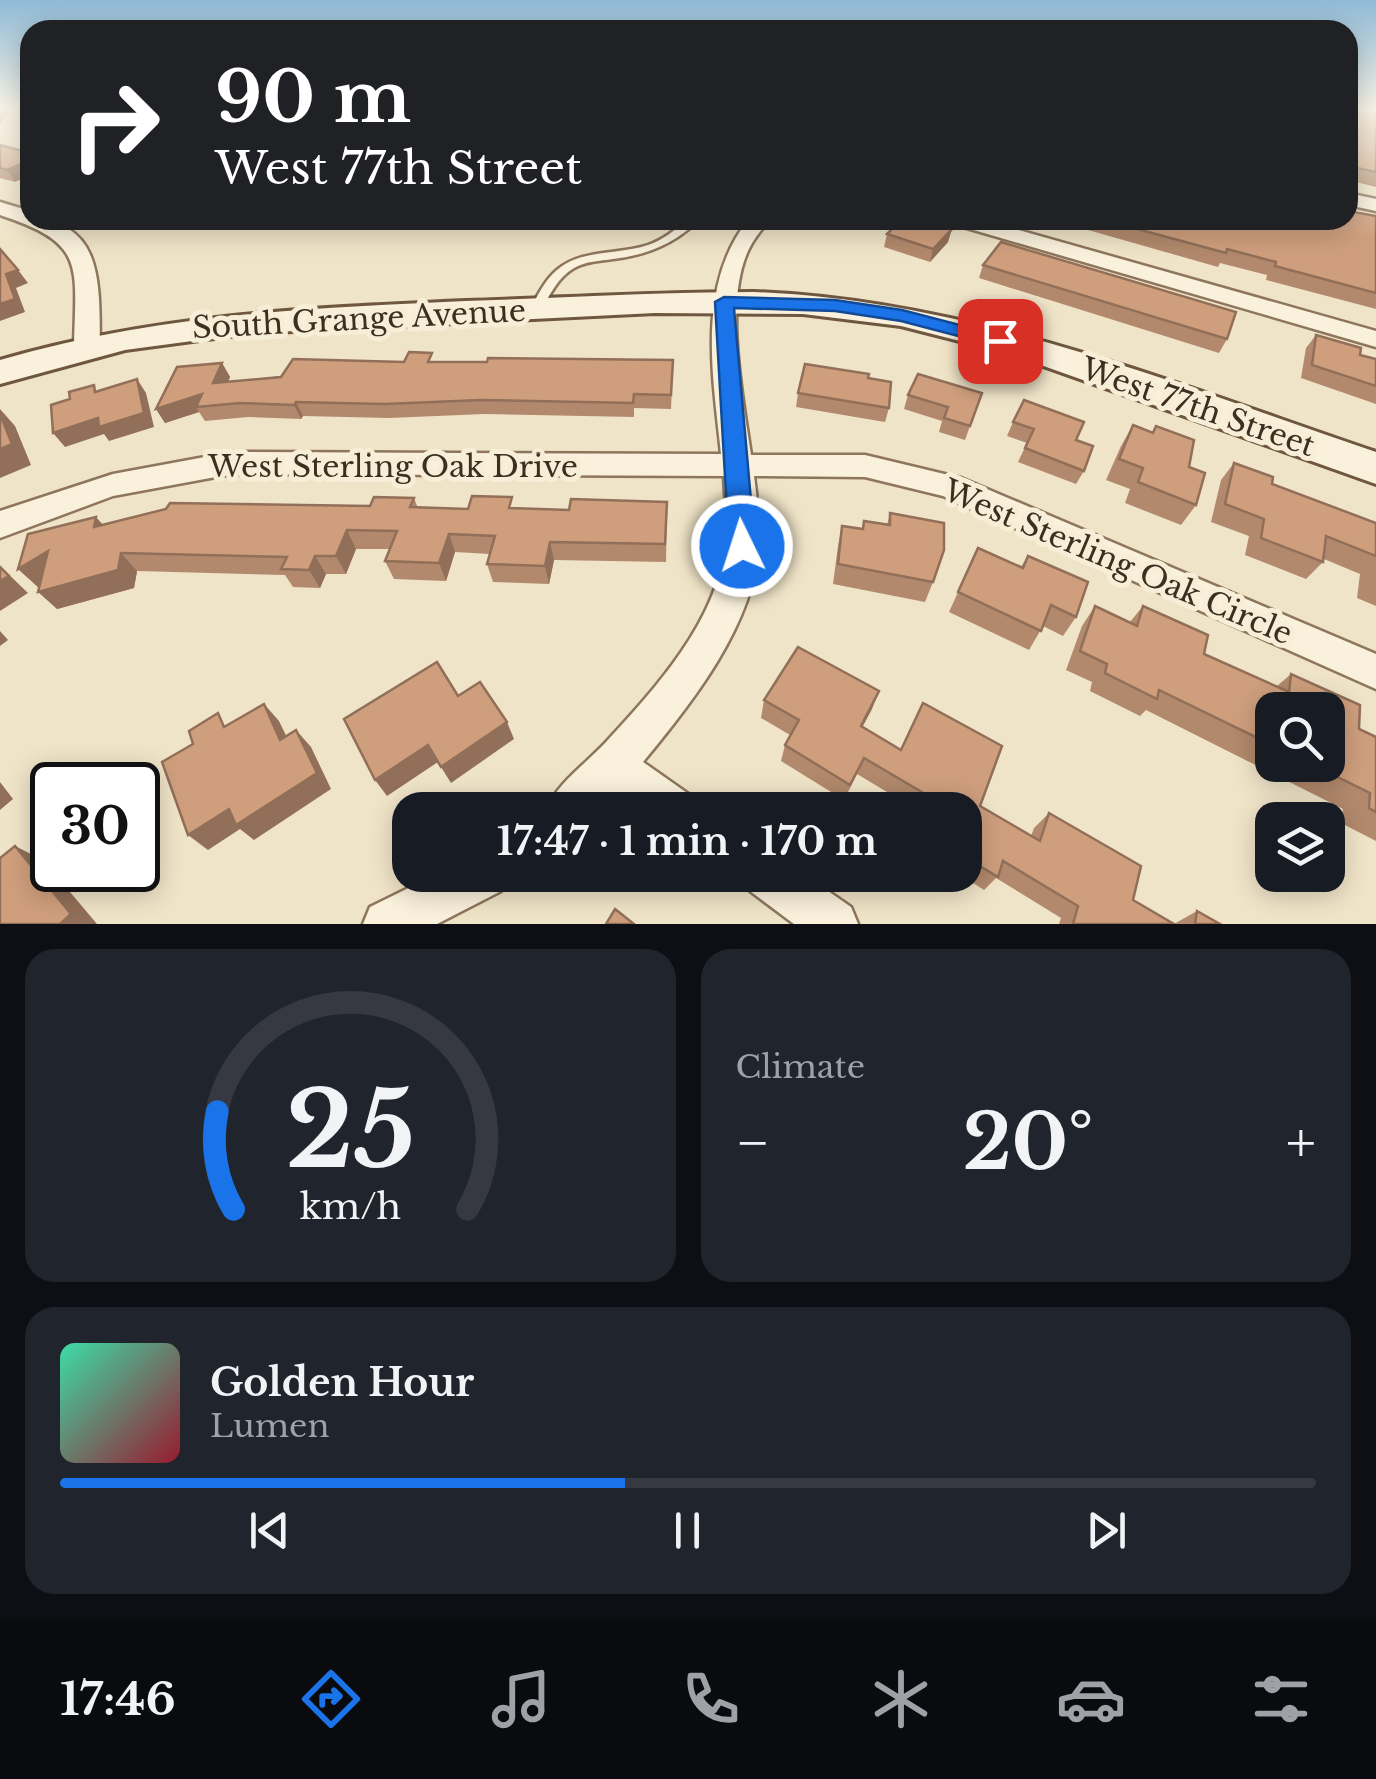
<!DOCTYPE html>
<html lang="en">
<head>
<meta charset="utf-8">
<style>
  body { margin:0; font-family:"Libre Baskerville",serif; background:#20242c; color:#f1f3f6; height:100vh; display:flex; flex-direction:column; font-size:38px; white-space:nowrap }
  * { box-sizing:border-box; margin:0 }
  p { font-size:32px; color:#9ea1a6 }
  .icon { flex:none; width:55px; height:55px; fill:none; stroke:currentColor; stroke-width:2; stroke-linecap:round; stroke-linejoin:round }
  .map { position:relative; height:924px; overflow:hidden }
  .sheet { display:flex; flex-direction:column; gap:25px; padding:25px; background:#0d0f14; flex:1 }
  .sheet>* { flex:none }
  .top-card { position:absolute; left:20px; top:20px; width:1338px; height:210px; border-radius:30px; box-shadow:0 5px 25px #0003; background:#202124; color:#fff; overflow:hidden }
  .tools { position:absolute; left:1255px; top:692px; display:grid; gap:20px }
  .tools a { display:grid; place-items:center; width:90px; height:90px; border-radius:20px; background:#171b24; box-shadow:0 5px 25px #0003; font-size:50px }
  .speed { position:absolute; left:30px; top:762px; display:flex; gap:20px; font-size:50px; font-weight:700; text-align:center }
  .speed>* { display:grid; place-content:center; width:130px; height:130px; border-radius:50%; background:#171b24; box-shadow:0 5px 25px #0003; line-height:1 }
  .speed .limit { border:5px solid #111; border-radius:15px; background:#fff; color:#111 }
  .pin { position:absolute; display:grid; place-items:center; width:85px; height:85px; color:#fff; margin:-42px; border-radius:20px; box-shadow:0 5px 15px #0006 }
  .me { position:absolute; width:110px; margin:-55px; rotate:356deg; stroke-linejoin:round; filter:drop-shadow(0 0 8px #0008) }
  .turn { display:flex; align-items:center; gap:35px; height:210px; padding:0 30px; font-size:45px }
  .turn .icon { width:130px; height:130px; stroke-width:2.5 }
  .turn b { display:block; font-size:70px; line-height:85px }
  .big { font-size:75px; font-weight:700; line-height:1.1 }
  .sheet .widget { flex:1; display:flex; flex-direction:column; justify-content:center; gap:15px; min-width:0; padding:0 35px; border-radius:30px; background:#20242c }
  .sheet .dial { align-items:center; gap:0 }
  .dial svg { height:260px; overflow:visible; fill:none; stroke:#363941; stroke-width:7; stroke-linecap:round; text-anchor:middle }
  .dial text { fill:#f1f3f6; stroke:none }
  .song { display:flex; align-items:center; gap:30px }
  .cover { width:120px; height:120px; border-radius:15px; background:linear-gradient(135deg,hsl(160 70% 55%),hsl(350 70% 35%)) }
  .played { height:10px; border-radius:5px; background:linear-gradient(90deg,#1a73e8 45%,#363941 45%) }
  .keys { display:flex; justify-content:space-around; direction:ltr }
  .heat { display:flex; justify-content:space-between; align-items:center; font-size:55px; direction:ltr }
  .sheet .tiles { flex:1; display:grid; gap:25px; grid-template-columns:1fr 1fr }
  .widget:last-child { grid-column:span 2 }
  .trip { position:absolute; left:392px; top:792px; width:590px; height:100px; border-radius:30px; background:#171b24; box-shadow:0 5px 25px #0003; font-weight:700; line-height:100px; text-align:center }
  .menu { display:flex; height:160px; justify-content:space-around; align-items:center; background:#090b0e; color:#9ea1a6 }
  .menu .icon { width:70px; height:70px }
  .menu .selected { color:#1a73e8 }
  .menu b { font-size:45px; color:#f1f3f6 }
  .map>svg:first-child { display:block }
</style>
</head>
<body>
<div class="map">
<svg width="1376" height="924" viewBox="0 0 1376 924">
  <rect width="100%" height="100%" fill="#f0e4c8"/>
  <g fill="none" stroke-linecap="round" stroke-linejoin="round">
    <defs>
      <path id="lane" d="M687,220H699C674,244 647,255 613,259C600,261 586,261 574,268C557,278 550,295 540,312H532L530,309C538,295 545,280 557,270C581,249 618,255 648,245C663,240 675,230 687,220Z"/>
      <g id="street">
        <path d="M1348,193L1376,199V211L1348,205Z"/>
        <path d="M0,202L30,211V220C105,220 99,289 100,345L96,350H78L74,345C76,263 85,243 0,215Z"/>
        <path d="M748,220H769C763,228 756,236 751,245C722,297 743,398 751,455H865L961,478L1376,654V689L943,496L865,477L754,476C757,499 760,523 759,546C753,626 692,703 643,762L690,795L697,810H639L616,793L599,810H546C558,782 587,763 607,741C656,688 717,621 725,546C728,523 725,499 724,476L232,474L113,496L0,538V511L113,474L232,452L721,454C713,376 696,286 748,220Z"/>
        <path d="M950,220H983L1376,331V347L953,224Z"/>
        <path d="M435,875H508L501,891L437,924H363L370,907Z"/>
        <path d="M743,875H805L851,907L858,924H794L750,891Z"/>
      </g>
      <path id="secondary" d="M754,292C971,300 1172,383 1376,452V484L1007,353L901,326L803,314L655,313L252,333L125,350L0,384V360C153,315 307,308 466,301C562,298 658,292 754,292Z"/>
    </defs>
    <!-- lane casing -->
    <use href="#lane" stroke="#8d765c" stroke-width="5"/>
    <!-- street casing -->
    <use href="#street" stroke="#8d765c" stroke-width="5"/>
    <!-- secondary casing -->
    <use href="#secondary" stroke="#6f573f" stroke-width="6"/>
    <!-- lane -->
    <use href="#lane" fill="#faf1dc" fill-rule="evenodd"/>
    <!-- street -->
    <use href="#street" fill="#faf1dc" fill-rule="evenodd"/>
    <!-- secondary -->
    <use href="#secondary" fill="#faf1dc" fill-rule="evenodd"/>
  </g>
  <!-- wall -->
  <g fill="#b2896c" fill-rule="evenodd">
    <path d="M1348,109H1376V187L1348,180Z"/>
    <path d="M0,145L15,182L0,178Z"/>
    <path d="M1376,216V309L1266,280L1267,275L1220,263L1218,267L1053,220H1348Z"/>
    <path d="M887,234L948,242L930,262L884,247Z"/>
    <path d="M983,265L1227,339L1219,353L979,278Z"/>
    <path d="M1316,335L1360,355L1376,359V404L1301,378L1306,348Z"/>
    <path d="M673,360L671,409L634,408V417L484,414L389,418L303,416L301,419L248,417L205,421L199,412L165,423L156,409L222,363L230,377L228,382L404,362Z"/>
    <path d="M798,393L889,408L885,422L796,407Z"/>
    <path d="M982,393L965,440L939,432L942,421L904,409L908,395Z"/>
    <path d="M1013,422L1076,440L1084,471L1076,484L1018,462L1027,443L1007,436Z"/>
    <path d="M1133,425L1152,432L1156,426L1189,467L1196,505L1181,525L1125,503L1130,489L1106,480L1121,446Z"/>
    <path d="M1234,463L1272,484L1376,523V606L1357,598L1360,574L1324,559L1323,562L1306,579L1245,555L1249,536L1211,522L1221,480Z"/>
    <path d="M414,498L418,508L569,510L667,502L666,562L554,560L549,584L493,582L487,564L490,554L455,552L446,581L394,579L385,561L390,549H356L346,574H326L320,588L293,587L285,575L137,571L134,588L57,609L39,586L38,587L18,569L103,525L370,506Z"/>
    <path d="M890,513L933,582L925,602L833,584L838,546L842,526L862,529L864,521L887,525Z"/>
    <path d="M978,548L1021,567L1028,556L1076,617L1063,636L1043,626L1029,650L949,612Z"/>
    <path d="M1095,606L1130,622L1143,606L1204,654L1277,686L1291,674L1359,729L1376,737V841L1341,823L1343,809L1146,710L1140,716L1090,691L1092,682L1066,670L1082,626ZM1272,710L1328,765H1272Z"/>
    <path d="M879,691L862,727L980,806L1031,836L1034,828L1049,813L1133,900L1174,924H1059L1061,918L996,878L984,890L961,875H965V810H917L857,774L844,800L781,761L785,745L790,735L761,718L764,700Z"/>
    <path d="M1197,911L1220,924H1174Z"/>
  </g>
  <!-- shaded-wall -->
  <g fill="#916f58">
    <path d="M0,109H10L0,124Z"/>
    <path d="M30,160V175L15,182L7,170Z"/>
    <path d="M952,229L948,242L930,262L933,249Z"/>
    <path d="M18,270L28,283L16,288L25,312L0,321V304L6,274Z"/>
    <path d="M222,363L230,377L222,397L213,383Z"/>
    <path d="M137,379L146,393L154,427L109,441L104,434L65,447L53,433Z"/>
    <path d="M202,394L196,407L199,412L165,423L156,409Z"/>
    <path d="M296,402L303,416L301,419L294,405Z"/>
    <path d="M0,409L15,426L31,465L0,478Z"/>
    <path d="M96,517L112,535L94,527Z"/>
    <path d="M347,530L356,549L346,574L336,556Z"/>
    <path d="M449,534L455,552L446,581L439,563Z"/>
    <path d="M550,542L554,560L549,584L545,566Z"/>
    <path d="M48,551L66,569L38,587L18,569Z"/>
    <path d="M121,553L137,571L134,588L57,609L38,592Z"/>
    <path d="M315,556L326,574L320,588L309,570Z"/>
    <path d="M0,566L28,593L0,611Z"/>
    <path d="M0,631L8,640L0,646Z"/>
    <path d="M879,691L872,709L854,743L861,726Z"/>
    <path d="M264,704L279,721L296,756L280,740Z"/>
    <path d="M507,722L514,739L451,783L441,767Z"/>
    <path d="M296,730L311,747L331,789L254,840L240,829L208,850L188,835Z"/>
    <path d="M428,745L438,762L387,796L375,780Z"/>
    <path d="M0,782L13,799L0,810Z"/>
    <path d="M15,846L43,860L97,924H60Z"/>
  </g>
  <!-- building -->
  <g fill="#cf9f7d" stroke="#916f58" stroke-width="2.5">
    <path d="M1348,109H1376V172L1348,166Z"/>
    <path d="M0,145L30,153V160L7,170L0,168Z"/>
    <path d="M1348,211L1376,216V293L1275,266L1276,262L1227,249L1226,253L1104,220H1348Z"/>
    <path d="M901,220H923L952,229L933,249L887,234Z"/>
    <path d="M1001,242L1236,312L1227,339L983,265Z"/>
    <path d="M0,249L18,270L6,274L15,299L0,304Z"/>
    <path d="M1316,335L1361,348L1360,355L1376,359V386L1312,365Z"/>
    <path d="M409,352L432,353L428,362H487L488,358L673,360L671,395L634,394L633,403L481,400L384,404L296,402L294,405L240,403L196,407L202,394L156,409L177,367L222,363L213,383L281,377L293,359L404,362Z"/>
    <path d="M805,364L869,374L868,378L891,382L889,408L798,393Z"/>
    <path d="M918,374L982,393L970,426L944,418L948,407L908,395Z"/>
    <path d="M137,379L144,413L99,427L98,418L53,433L51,405L70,399L69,392L94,385L95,392Z"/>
    <path d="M1024,400L1084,422L1076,440L1093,446L1084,471L1025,448L1034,429L1013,422Z"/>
    <path d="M0,414L12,444L0,449Z"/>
    <path d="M1133,425L1153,433L1156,426L1194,440L1189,467L1205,473L1196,505L1138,482L1143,468L1119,459Z"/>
    <path d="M1234,463L1273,477L1272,484L1376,523V556L1326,536L1323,562L1261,538L1264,519L1225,504Z"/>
    <path d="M472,496L512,497L509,508L569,510L571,499L667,502L665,544L550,542L545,566L487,564L495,536L449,534L439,563L385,561L397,531L347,530L336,556H315L309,570L281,569L287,557L121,553L118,570L38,592L48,551L18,569L28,534L96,517L94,527L166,509L170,503L370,506L374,497L414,498L410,507L468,509Z"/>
    <path d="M890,513L944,523V550L933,582L838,564L842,526L863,529L864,521L890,525Z"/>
    <path d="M978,548L1023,568L1028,556L1088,582L1076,617L1051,605L1041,631L958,592Z"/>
    <path d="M0,567L9,576L0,581Z"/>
    <path d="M1095,606L1137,626L1143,606L1208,635L1204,654L1289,692L1291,674L1360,705L1359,729L1376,737V812L1369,808L1370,793L1313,765H1328V710H1272V745L1159,690L1157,699L1105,673L1107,664L1080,651Z"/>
    <path d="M798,647L879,691L861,726L901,750L923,703L1002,746L980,806L1040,841L1049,813L1141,866L1133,900L1174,924H1073L1078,906L1003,861L998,877L965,857V810H934L937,801L864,758L850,785L785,745L799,720L764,700Z"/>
    <path d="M437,662L458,696L480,682L507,722L441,767L428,745L375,780L344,719Z"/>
    <path d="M264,704L280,740L296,730L317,773L236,825L229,809L188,835L162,762L193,744L189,731L218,713L224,727Z"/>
    <path d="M15,846L71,914L60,924H0V858Z"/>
    <path d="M615,909L634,924H606Z"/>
    <path d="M1197,911L1220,924H1195Z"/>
  </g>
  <!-- sky -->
  <linearGradient id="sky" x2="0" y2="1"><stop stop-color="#8fbad6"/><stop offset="0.46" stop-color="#f8f3e6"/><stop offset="1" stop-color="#f8f3e6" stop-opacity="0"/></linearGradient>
  <rect width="1376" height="238" fill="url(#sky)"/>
  <!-- route -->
  <path fill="#1a73e8" stroke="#114b97" stroke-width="2.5" d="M724,297L835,300L902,310L1006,337L1009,341L1000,347L901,321L835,311L734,308L755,546L751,554H733L729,546L715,302Z"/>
  <g text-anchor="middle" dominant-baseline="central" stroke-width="10" stroke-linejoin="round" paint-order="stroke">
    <!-- street labels -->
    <g font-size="30" fill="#3d2e20" stroke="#f7eed8">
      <text transform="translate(359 319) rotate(-3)">South Grange Avenue</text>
      <text transform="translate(1198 407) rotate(19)">West 77th Street</text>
      <text x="393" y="466">West Sterling Oak Drive</text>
      <text transform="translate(1118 562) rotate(23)">West Sterling Oak Circle</text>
    </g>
  </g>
</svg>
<div class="tools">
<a><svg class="icon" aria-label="search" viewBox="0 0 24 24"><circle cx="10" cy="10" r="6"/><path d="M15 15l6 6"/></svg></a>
<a><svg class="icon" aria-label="layers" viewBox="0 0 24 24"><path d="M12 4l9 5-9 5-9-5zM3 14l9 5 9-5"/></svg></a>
</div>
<div class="speed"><div class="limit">30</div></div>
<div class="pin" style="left:1000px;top:341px;background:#d93025"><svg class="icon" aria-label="arrive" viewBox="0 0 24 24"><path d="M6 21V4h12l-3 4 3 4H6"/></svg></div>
<svg class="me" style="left:742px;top:546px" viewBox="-20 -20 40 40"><circle r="17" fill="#1a73e8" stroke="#fff" stroke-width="3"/><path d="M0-11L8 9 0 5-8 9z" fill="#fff"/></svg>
<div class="trip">17:47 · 1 min · 170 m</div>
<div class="top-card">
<div class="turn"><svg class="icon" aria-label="right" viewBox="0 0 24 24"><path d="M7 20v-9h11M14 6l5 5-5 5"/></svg><div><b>90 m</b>West 77th Street</div></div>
</div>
</div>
<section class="sheet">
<div class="tiles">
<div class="widget dial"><svg viewBox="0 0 100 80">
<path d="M14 69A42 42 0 1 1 86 69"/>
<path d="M14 69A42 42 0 0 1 9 39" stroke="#1a73e8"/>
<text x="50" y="56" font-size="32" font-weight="700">25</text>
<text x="50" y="72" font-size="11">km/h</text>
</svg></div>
<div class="widget"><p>Climate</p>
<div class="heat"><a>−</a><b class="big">20°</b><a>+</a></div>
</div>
<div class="widget">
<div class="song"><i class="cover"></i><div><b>Golden Hour</b><p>Lumen</p></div></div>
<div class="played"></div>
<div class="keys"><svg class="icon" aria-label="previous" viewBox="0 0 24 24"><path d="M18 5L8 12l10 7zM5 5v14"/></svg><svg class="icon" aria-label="pause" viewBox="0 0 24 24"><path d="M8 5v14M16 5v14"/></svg><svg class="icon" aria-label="next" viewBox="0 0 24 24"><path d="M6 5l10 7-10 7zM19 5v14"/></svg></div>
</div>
</div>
</section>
<nav class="menu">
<b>17:46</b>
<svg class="icon selected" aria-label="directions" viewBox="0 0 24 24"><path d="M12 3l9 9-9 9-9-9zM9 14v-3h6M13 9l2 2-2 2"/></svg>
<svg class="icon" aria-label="music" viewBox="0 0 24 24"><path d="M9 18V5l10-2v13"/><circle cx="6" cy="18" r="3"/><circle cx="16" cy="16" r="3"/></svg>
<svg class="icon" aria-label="phone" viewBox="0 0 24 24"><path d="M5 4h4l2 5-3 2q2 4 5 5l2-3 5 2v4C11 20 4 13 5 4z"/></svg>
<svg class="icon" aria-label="climate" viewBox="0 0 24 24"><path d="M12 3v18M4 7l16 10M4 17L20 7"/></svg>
<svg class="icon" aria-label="car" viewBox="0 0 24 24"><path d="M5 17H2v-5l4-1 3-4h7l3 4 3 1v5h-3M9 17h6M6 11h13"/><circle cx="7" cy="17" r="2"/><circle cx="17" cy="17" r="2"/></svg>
<svg class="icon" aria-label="filters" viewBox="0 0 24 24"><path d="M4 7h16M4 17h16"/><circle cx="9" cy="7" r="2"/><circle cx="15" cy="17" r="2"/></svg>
</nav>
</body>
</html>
